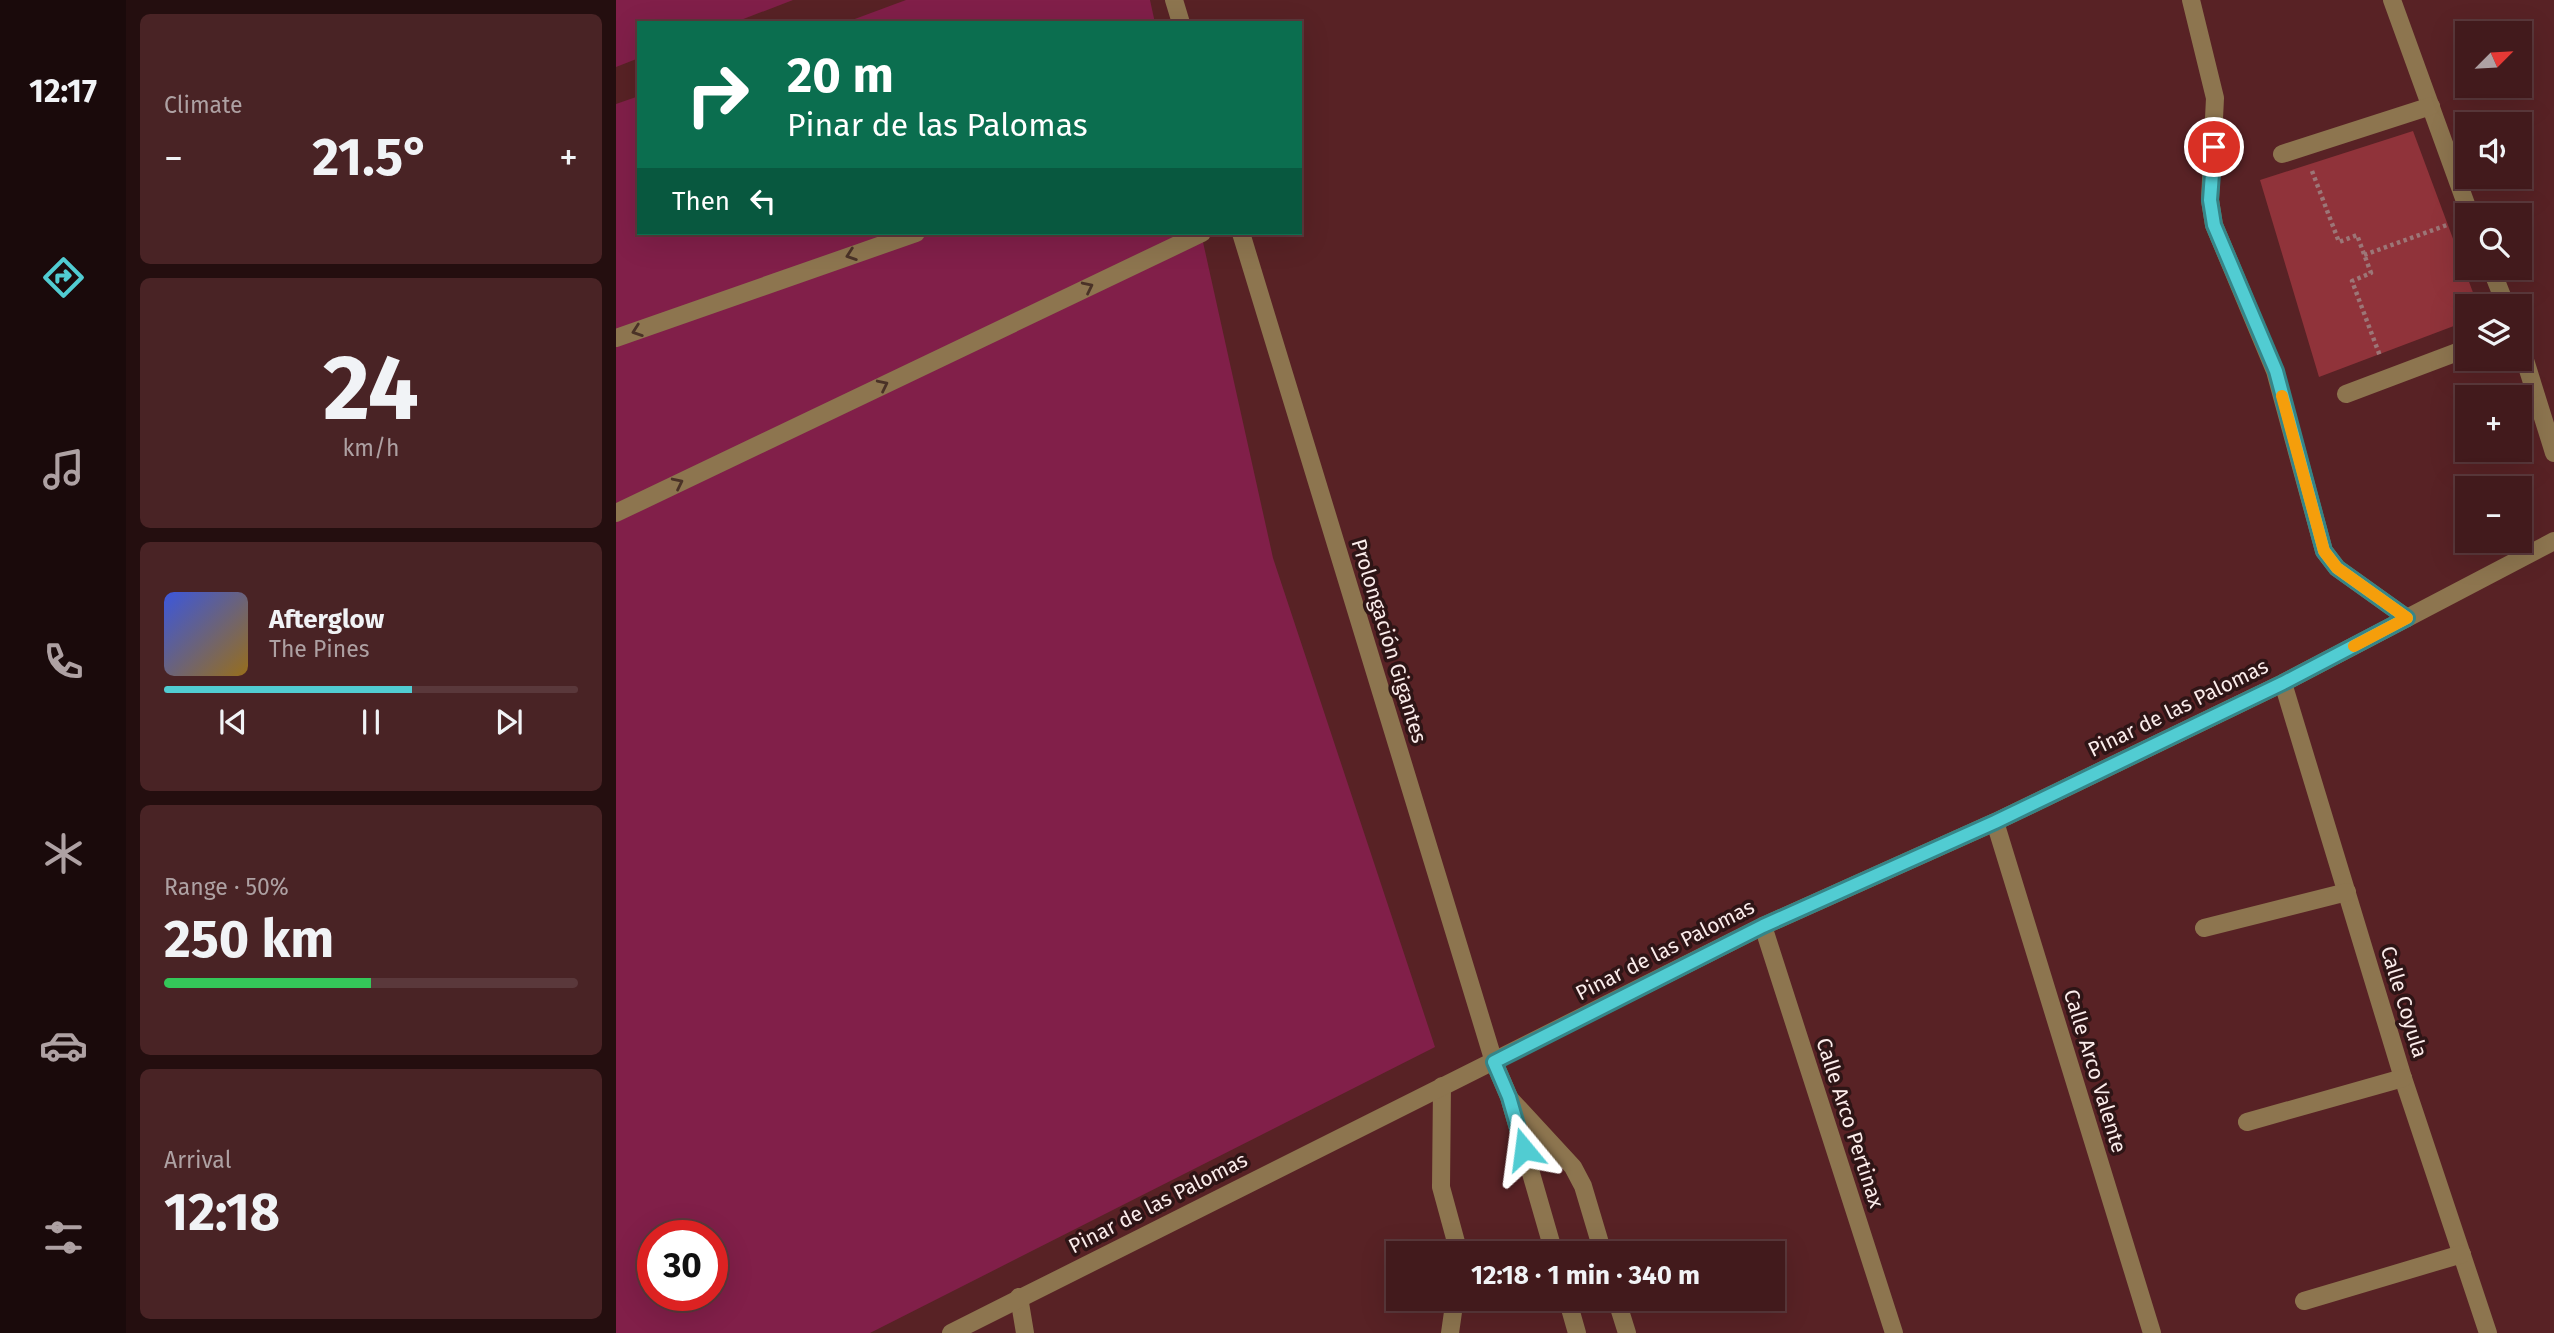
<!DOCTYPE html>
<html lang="en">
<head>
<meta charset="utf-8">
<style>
  body { margin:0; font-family:"Fira Sans",sans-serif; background:#492325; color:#f1f3f6; height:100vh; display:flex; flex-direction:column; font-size:26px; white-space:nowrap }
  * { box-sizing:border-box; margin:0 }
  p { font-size:23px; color:#aea1a3 }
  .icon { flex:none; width:38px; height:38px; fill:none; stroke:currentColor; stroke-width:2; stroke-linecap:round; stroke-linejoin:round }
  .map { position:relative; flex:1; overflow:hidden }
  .drawer { display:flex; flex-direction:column; gap:14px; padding:14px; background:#240e0f; width:490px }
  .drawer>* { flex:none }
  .guide { position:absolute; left:21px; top:21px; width:665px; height:214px; border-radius:0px; box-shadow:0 7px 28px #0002,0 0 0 2px #5a383b; background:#0b6e4f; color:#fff; overflow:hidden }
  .needle { width:46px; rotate:66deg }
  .controls { position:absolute; left:1839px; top:21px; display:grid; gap:14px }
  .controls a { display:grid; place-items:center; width:77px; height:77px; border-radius:0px; background:#421a1c; box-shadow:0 7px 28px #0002,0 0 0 2px #5a383b; font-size:35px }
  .speed { position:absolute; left:21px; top:1220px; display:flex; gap:14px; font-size:35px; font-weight:700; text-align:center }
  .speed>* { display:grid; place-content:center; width:91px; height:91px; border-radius:50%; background:#421a1c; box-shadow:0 7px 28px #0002,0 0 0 2px #5a383b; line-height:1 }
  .speed .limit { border:10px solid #d22; background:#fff; color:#111 }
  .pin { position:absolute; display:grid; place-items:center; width:60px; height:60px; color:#fff; margin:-30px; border:4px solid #fff; border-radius:50%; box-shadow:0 2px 7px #0007 }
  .me { position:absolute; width:77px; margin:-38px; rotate:344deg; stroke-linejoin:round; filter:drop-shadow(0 0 5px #0008) }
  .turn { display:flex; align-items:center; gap:24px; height:147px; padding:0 35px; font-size:32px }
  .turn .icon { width:91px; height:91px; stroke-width:2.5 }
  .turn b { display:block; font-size:49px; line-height:60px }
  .then { display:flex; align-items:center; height:66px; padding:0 35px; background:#0003; gap:14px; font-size:26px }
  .big { font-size:52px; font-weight:700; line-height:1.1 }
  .drawer .tile { flex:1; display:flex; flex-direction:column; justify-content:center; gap:10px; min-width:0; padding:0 24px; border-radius:10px; background:#492325 }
  .drawer .dial { align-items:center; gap:0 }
  .dial b { font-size:91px; line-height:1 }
  .song { display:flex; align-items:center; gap:21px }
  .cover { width:84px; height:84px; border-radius:10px; background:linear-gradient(135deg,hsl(230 70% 55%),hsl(40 70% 35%)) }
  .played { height:7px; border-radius:4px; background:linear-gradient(90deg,#51ccd2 60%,#5a383b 60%) }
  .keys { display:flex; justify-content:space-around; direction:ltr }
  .heat { display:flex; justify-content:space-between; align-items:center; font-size:38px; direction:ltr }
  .charge { height:10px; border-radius:5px; background:linear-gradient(90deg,#34c759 50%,#5a383b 0) }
  .trip { position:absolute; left:770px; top:1241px; width:399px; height:70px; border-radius:0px; background:#421a1c; box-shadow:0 7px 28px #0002,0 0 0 2px #5a383b; font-weight:700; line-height:70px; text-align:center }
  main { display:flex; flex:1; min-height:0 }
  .menu { display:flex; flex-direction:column; width:126px; justify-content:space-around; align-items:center; background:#1a0a0b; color:#aea1a3 }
  .menu .icon { width:49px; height:49px }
  .menu .active { color:#51ccd2 }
  .menu b { font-size:32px; color:#f1f3f6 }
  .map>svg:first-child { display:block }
</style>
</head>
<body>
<main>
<nav class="menu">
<b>12:17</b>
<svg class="icon active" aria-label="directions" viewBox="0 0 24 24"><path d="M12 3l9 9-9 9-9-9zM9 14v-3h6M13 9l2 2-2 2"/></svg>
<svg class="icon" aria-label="music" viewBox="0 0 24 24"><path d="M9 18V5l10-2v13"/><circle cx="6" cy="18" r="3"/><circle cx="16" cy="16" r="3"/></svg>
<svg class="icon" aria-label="phone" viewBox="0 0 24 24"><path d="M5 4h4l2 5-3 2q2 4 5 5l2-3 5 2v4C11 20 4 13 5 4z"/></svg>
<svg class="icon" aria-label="climate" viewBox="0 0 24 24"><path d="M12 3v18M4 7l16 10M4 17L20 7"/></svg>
<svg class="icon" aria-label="car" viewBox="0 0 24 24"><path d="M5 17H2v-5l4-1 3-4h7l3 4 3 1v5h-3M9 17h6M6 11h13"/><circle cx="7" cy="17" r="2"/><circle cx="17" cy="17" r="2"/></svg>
<svg class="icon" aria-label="filters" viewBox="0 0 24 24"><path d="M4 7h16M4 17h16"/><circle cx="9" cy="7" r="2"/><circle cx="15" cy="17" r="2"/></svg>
</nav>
<section class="drawer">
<div class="tile"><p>Climate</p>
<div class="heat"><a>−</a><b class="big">21.5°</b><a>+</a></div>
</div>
<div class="tile dial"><b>24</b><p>km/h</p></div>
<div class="tile">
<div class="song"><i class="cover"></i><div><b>Afterglow</b><p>The Pines</p></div></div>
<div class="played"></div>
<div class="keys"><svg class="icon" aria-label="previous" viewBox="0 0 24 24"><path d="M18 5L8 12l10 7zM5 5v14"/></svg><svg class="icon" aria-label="pause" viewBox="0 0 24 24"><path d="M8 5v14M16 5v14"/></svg><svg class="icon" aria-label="next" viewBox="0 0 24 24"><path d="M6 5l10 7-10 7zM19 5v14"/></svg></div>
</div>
<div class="tile"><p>Range · 50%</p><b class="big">250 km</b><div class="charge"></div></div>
<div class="tile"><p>Arrival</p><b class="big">12:18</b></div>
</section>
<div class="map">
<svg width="1938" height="1333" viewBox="0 0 1938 1333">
  <rect width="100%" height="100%" fill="#582225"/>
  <!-- green -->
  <path fill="#90333a" d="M1797,131L1862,306H1852L1851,321L1703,377L1644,180Z"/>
  <!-- building -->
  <g fill="#811f49" fill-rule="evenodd">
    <path d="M0,0H177L117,23H23V58L0,67Z"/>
    <path d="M290,0H534L539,23H228Z"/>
    <path d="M23,96V233H585L657,558L819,1047L254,1333H0V104ZM37,1236H96V1295H37Z"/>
  </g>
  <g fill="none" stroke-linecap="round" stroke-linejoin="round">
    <!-- path -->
    <g stroke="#9c7677" stroke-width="4.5" stroke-dasharray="3.5 3.5" stroke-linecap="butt">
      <path d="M1696,171L1723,242L1741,235L1755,273L1736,281L1764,356"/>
      <path d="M1748,255L1831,225"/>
    </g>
    <!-- minor -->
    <g stroke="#8d754f" stroke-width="18">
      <path d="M558,0L565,23"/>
      <path d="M1575,0L1599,98L1594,200L1598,225L1659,371L1708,551L1721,568L1791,618"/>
      <path d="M1776,0L1854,215"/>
      <path d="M1666,154L1815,106"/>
      <path d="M625,233L878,1062L893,1097L938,1253"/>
      <path d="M1875,268L1890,306"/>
      <path d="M0,338L300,233"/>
      <path d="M1904,344L1938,453"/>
      <path d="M1730,394L1852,348"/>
      <path d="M0,513L586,233"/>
      <path d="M1667,683L1787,1078L1872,1333"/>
      <path d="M1379,822L1536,1333"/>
      <path d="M1147,926L1278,1333"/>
      <path d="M1588,928L1731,892"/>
      <path d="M826,1086L825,1187L843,1253"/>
      <path d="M895,1100L957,1167L967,1186L987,1253"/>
      <path d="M1631,1122L1787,1078"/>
      <path d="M403,1297L409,1333"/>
      <path d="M951,1298L961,1333"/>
      <path d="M1000,1298L1011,1333"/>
      <path d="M1688,1301L1846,1254"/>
      <path d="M335,1333L1147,926L1379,822L1667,683L1938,541"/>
      <path d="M834,1333L839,1298"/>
    </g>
  </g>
  <!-- one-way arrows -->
  <defs><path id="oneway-chevron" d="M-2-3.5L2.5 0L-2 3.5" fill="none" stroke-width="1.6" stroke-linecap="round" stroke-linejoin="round" transform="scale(1.75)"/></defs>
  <g stroke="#4a3227">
    <use href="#oneway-chevron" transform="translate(235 255) rotate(161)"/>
    <use href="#oneway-chevron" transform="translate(472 287) rotate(-26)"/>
    <use href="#oneway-chevron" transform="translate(21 331) rotate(161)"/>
    <use href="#oneway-chevron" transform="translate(267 385) rotate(-26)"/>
    <use href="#oneway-chevron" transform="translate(62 483) rotate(-26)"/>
  </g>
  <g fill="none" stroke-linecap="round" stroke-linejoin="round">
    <defs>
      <path id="route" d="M908,1149L893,1097L878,1062L1147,926L1379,822L1667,683L1791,618L1721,568L1708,551L1660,371L1598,225L1594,200L1598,147"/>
    </defs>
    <!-- route casing -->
    <use href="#route" stroke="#358588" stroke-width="18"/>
    <!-- route -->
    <use href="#route" stroke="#51ccd2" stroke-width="12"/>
    <!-- slow -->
    <path stroke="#f59e0b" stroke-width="12" d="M1666,396L1708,551L1721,568L1791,618L1738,646"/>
  </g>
  <g text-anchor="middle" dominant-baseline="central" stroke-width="7" stroke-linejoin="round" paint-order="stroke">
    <!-- street labels -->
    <g font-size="21" fill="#fbeceb" stroke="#2e1516">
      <text transform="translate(773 641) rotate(73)">Prolongación Gigantes</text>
      <text transform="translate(1562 708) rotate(-26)">Pinar de las Palomas</text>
      <text transform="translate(1049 950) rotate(-27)">Pinar de las Palomas</text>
      <text transform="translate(1788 1002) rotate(73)">Calle Coyula</text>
      <text transform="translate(1479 1071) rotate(73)">Calle Arco Valente</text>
      <text transform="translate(1234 1123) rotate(72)">Calle Arco Pertinax</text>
      <text transform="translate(542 1203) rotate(-27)">Pinar de las Palomas</text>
    </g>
  </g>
</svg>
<div class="controls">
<a><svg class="needle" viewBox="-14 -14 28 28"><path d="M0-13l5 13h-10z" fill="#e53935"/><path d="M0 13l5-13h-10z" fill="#aea1a3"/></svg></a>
<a><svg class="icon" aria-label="sound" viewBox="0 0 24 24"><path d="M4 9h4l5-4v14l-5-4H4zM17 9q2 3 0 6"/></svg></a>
<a><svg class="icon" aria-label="search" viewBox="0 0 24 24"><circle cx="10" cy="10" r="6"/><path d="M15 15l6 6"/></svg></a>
<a><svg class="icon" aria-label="layers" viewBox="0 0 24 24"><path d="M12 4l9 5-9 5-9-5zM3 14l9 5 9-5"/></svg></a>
<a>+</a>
<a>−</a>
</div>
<div class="speed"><div class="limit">30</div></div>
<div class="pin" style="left:1598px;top:147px;background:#d93025"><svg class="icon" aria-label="arrive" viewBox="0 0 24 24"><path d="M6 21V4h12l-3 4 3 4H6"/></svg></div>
<svg class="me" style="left:908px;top:1149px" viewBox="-20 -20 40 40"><path d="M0-17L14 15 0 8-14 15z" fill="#51ccd2" stroke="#fff" stroke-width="4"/></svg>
<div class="trip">12:18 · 1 min · 340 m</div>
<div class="guide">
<div class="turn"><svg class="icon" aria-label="right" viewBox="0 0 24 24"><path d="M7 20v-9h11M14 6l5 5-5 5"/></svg><div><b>20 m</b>Pinar de las Palomas</div></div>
<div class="then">Then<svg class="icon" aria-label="left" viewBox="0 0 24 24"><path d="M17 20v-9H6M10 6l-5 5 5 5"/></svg></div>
</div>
</div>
</main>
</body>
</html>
